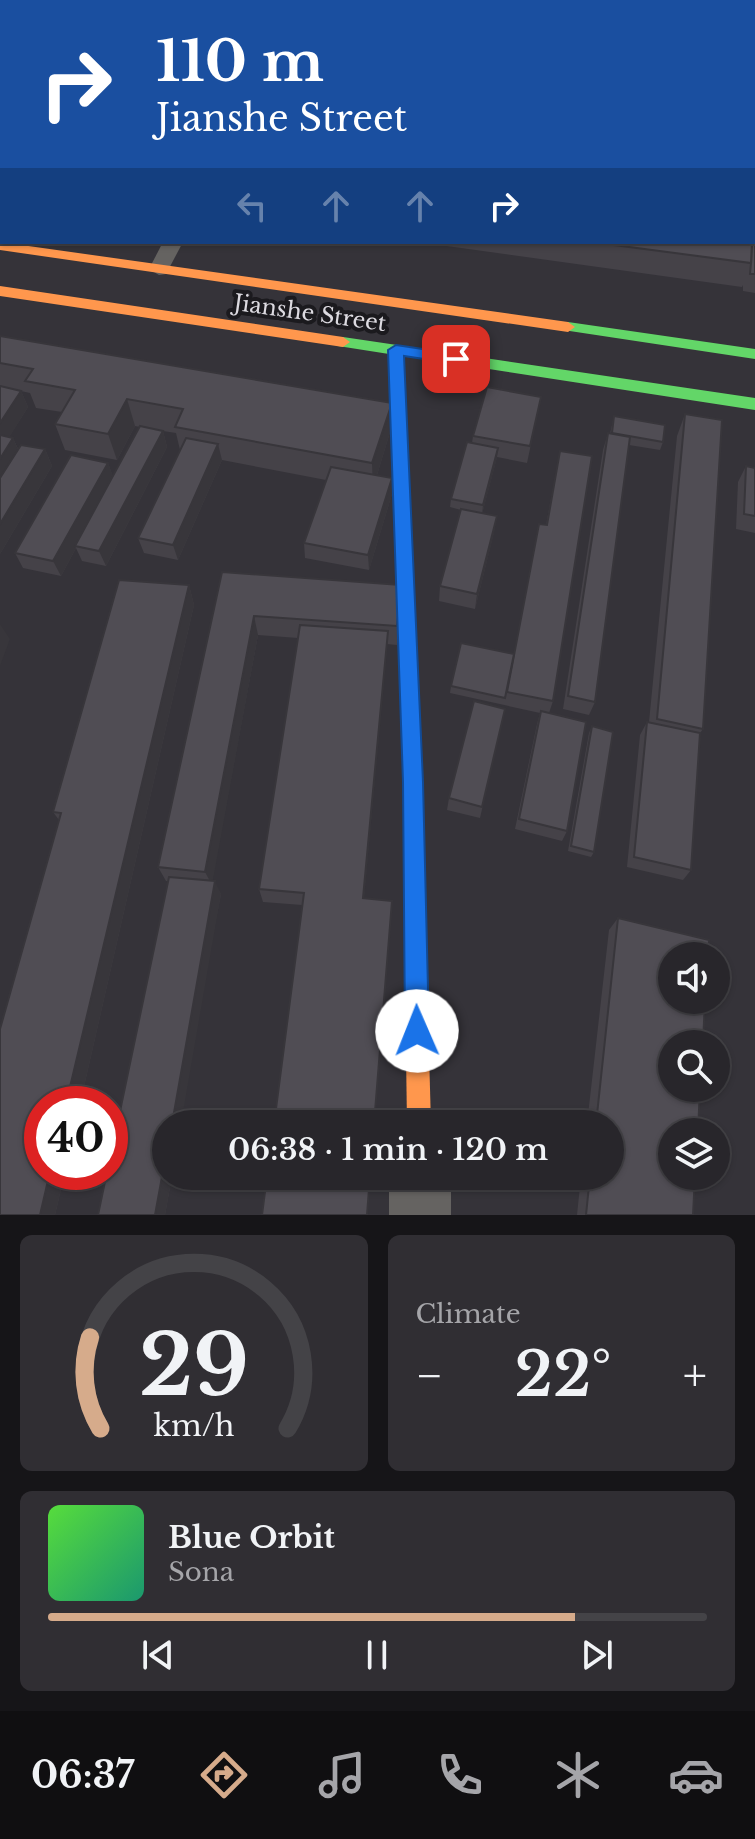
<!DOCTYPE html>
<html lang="en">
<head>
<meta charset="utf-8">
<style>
  body { margin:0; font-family:"Libre Baskerville",serif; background:#302e33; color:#f1f3f6; height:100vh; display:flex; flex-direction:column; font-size:30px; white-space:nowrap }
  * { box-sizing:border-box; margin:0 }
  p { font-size:26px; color:#a5a5a9 }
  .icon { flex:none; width:44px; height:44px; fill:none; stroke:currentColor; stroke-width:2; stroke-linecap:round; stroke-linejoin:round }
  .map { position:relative; height:1215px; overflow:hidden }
  .details { display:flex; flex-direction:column; gap:20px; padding:20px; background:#161518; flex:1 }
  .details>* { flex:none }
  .top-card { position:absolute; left:0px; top:0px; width:756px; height:244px; box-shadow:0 2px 6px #0004,0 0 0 2px #444347; background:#1a4fa0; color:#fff; overflow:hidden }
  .tools { position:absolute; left:658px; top:942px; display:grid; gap:16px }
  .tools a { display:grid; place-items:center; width:72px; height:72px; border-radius:50%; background:#28262b; box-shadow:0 2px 6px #0004,0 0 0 2px #444347; font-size:40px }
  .speed { position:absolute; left:24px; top:1086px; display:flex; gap:16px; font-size:40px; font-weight:700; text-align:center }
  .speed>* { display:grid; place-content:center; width:104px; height:104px; border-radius:50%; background:#28262b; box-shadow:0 2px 6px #0004,0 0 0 2px #444347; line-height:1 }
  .speed .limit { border:12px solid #d22; background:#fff; color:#111 }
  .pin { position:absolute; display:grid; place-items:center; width:68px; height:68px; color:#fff; margin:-34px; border-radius:16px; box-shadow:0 4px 12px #0006 }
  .me { position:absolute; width:88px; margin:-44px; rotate:359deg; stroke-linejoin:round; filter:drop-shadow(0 0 6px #0008) }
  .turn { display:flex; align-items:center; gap:28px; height:168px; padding:0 24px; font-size:36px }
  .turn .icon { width:104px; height:104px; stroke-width:2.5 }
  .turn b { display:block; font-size:56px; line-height:68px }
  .lanes { display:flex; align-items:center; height:76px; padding:0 24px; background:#0003; justify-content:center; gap:40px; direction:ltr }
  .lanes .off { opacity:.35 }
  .big { font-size:60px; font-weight:600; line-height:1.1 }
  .details .tile { flex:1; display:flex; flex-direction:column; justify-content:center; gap:12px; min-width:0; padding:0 28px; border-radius:12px; background:#302e33 }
  .details .dial { align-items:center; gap:0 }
  .dial svg { height:208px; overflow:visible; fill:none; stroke:#444347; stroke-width:7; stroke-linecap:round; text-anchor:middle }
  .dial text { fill:#f1f3f6; stroke:none }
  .song { display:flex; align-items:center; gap:24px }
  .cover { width:96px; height:96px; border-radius:12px; background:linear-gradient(135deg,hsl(110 70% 55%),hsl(160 70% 35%)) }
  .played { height:8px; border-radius:4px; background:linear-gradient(90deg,#d6ab8b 80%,#444347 80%) }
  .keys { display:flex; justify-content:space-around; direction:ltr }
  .heat { display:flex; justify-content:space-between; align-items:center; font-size:44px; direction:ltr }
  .details .tiles { flex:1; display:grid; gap:20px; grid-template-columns:1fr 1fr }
  .tile:last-child { grid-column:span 2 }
  .trip { position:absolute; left:152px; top:1110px; width:472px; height:80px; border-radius:40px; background:#28262b; box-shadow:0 2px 6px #0004,0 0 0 2px #444347; font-weight:600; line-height:80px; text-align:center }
  .dock { display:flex; height:128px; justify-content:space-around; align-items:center; background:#100f11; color:#a5a5a9 }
  .dock .icon { width:56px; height:56px }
  .dock .selected { color:#d6ab8b }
  .dock b { font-size:36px; color:#f1f3f6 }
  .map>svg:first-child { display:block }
</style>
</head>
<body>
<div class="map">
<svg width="755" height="1215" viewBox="0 0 755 1215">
  <rect width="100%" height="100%" fill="#353339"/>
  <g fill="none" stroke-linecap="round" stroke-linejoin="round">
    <!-- lane -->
    <g fill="#656361" fill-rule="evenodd">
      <path d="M231,0H247L230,2Z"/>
      <path d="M163,242H183L166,274L159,275L149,269Z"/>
    </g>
    <!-- street -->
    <rect fill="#656361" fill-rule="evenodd" x="389" y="1176" width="62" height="39"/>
    <!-- fast -->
    <g fill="#63d668" fill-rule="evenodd">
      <path d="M568,322L755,349V359L563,330L561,327Z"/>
      <path d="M343,337L755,398V410L404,356L423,782L427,981L424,989L416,992L408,989L405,981L403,782L389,354L338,346L336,342Z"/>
    </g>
    <!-- slow -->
    <g fill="#ff974d" fill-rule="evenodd">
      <path d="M0,242L568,322L575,327L568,332L0,250Z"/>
      <path d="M0,286L343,337L350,342L343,347L0,296Z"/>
      <path d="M416,970L424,973L427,981L431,1124H407L405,981L408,973Z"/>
    </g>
  </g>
  <!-- wall -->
  <g fill="#454248">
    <rect x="603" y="0" width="82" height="2"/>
    <rect x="686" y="0" width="54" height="2"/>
    <path d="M754,99L755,293L743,291V285L742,287L432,244V242H754Z"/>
    <path d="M0,336L392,403L391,429L377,475L392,478V494L369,570L305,558L304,543L326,480L222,460L178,560L144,553L138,538L180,450L176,433L163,431L167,447L106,566L82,561L76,548L61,576L23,568L15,553L108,463L113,477L140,427L135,426L117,460L65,450L55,424L62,412L36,408L30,393L21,391L28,407L9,437L13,438L18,449H45L52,466L0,554Z"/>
    <path d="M541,397L527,463L497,457L482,514L497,516L494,532L475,609L439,601L440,586L461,510L450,507L451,499L472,443L473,436Z"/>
    <path d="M685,414L703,729L700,733L691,870L683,880L627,867L640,735L647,722H649L677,436Z"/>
    <path d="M614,416L663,442L660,450L629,445L595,702L589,715L563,709L603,450L608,433L610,434Z"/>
    <path d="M560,451L553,701L549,713L567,831L562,841L515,829L537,724L540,713L450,693L451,686L514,654L536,539L539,524L546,525Z"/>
    <path d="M746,466L755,468V533L736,529L738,482Z"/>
    <path d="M222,572L400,605L397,645L387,644L364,898L302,905L263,902L259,889L298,638L258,635L212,881L221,894L166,1176H172L165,1215H98L168,881H166L158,867Z"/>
    <path d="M119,580L189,585L194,605L80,1104H42V1172H65L55,1215H0V1029L59,820L53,812Z"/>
    <path d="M505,709L480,818L447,810L449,798Z"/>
    <path d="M592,726L594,852L591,857L568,851L589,733Z"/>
    <path d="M618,918L693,1215H577L581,1176H610V1124H587L609,930Z"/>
  </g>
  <!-- shaded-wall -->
  <g fill="#38363b">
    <path d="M0,0H6L5,2H2V7L0,10Z"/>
    <path d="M2,31V45L0,49V34Z"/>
    <path d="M2,80V113L0,116V82Z"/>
    <path d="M21,391L28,407L2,449L0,444V423Z"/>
    <path d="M127,399L135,426L117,460L108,434Z"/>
    <path d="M392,403L391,429L373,488L372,463Z"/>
    <path d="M163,431L167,447L106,566L99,551Z"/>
    <path d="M13,438L20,454L0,488V459Z"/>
    <path d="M218,444L222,460L178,560L173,545Z"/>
    <path d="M498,448L497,457L482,514L483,505Z"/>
    <path d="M45,449L52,466L0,554V524Z"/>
    <path d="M108,463L114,479L75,546L76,548L61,576L53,561Z"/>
    <path d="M392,478V494L369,570L368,555Z"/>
    <path d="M497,516L494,532L475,609L477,594Z"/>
    <path d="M189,585L194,605L80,1104H66Z"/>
    <path d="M254,616L258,635L212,885L205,872Z"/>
    <path d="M0,624L10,639L0,666Z"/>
    <path d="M388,631L387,650L363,911V898Z"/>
    <path d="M215,881L221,894L181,1124H172Z"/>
    <path d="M166,1155V1176H172L165,1215H155Z"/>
    <path d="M50,1172H65L55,1215H40Z"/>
  </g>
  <!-- building -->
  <g fill="#504d54" stroke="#38363b" stroke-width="2">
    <path d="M30,0H52L51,2H29Z"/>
    <path d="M61,0H79L78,2H60Z"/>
    <path d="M93,0H112L111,2H92Z"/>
    <path d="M120,0H135L134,2H120Z"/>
    <path d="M141,0H164L163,2H140Z"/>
    <path d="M191,0H225L224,2H190Z"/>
    <path d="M250,0H270V2H249Z"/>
    <path d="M277,0H324L323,2H277Z"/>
    <rect x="445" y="0" width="44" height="2"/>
    <rect x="531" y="0" width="28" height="2"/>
    <path d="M566,0H597V2Z"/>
    <path d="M608,0H657L685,2H608Z"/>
    <rect x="712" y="0" width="28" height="2"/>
    <path d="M0,20H2V31L0,34Z"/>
    <path d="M0,66H2V80L0,82Z"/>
    <path d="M754,99H755V220L754,219Z"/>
    <path d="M754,237H755V274H750L751,263L752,242H754Z"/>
    <path d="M591,242H752L751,263Z"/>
    <path d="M0,336L392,403L372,463L175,427L183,409L127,399L108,434L55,424L75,390L25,381L33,369L0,363Z"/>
    <path d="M0,386L21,391L0,423Z"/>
    <path d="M487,387L541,397L530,446L473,436Z"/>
    <path d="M685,414L722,420L703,729L657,719Z"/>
    <path d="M614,416L665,425L663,442L612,433Z"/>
    <path d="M140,426L163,431L99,551L75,546Z"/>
    <path d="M608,433L630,437L595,702L568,696Z"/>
    <path d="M0,435L13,438L0,459Z"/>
    <path d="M186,438L218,444L173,545L138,538Z"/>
    <path d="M467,442L498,448L483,505L451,499Z"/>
    <path d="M21,445L45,449L0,524V478Z"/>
    <path d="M560,451L592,456L553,701L507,692L539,524L547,525Z"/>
    <path d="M71,455L108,463L53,561L15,553Z"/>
    <path d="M746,466L755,468V516L744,514Z"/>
    <path d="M331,467L392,478L368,555L304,543Z"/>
    <path d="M461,509L497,516L477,594L440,586Z"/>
    <path d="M222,572L401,585L397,626L254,616L205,872L158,867Z"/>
    <path d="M119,580L189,585L66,1104H42V1172H50L40,1215H0V1029L61,813L53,812Z"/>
    <path d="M300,625L388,631L363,898L392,901L374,1124H274L304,893L259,889Z"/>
    <path d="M461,643L514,654L505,698L451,686Z"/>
    <path d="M474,701L505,709L482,807L449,798Z"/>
    <path d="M541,711L586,722L567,831L519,819Z"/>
    <path d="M647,722L700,733L691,870L634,857Z"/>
    <path d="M592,726L613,732L594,852L571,846Z"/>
    <path d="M169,877L215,881L172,1124H166V1155L155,1215H98L107,1172H110V1159Z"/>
    <path d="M618,918L709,940L708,956H672V1000H705L703,1044H672V1088H700L698,1132H672V1176H695L693,1215H586L590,1176H610V1124H596Z"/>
    <path d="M267,1176H370L367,1215H262Z"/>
  </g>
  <!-- route -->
  <path fill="#1a73e8" stroke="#114b97" stroke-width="2" d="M396,345L456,354L463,359L456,364L404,356L423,782L429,1031L425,1039L417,1042L409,1039L405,1031L403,782L388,350Z"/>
  <g text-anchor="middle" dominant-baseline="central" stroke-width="8" stroke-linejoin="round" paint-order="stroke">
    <!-- street labels -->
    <g font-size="22" fill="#dcdae0" stroke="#1b1a1e">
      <text transform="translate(310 313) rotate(8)">Jianshe Street</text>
    </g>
  </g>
</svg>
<div class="tools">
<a><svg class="icon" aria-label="sound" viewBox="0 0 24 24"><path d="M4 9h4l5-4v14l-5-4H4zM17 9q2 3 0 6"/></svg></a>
<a><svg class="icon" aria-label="search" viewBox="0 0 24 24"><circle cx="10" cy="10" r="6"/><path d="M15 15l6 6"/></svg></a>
<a><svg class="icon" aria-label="layers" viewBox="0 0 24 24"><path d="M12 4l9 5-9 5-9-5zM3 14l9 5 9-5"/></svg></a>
</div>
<div class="speed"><div class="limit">40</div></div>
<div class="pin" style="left:456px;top:359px;background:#d93025"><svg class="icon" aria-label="arrive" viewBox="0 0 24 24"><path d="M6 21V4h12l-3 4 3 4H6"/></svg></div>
<svg class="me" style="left:417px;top:1031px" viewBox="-20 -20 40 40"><circle r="19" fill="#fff"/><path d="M0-13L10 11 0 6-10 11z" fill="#1a73e8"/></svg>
<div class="trip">06:38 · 1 min · 120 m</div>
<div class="top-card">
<div class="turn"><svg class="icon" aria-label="right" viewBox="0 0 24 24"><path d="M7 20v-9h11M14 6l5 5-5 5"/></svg><div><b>110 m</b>Jianshe Street</div></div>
<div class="lanes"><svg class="icon off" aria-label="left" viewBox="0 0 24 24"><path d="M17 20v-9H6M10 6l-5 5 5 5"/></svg><svg class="icon off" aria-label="ahead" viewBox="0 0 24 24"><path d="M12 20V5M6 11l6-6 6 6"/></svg><svg class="icon off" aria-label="ahead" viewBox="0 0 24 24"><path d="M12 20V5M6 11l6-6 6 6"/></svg><svg class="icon" aria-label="right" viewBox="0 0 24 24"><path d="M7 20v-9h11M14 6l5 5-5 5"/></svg></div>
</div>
</div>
<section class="details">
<div class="tiles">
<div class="tile dial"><svg viewBox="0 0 100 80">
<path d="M14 69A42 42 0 1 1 86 69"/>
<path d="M14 69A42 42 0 0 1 10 34" stroke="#d6ab8b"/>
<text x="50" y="56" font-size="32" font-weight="700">29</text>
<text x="50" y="72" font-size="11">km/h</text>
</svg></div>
<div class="tile"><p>Climate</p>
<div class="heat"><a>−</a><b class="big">22°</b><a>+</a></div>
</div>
<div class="tile">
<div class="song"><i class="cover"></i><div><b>Blue Orbit</b><p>Sona</p></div></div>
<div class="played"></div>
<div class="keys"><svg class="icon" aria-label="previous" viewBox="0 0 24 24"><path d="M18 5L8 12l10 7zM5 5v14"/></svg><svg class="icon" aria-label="pause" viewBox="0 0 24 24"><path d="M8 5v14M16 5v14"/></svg><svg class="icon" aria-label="next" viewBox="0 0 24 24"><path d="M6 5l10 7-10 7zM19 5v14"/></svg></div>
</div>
</div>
</section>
<nav class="dock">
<b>06:37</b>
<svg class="icon selected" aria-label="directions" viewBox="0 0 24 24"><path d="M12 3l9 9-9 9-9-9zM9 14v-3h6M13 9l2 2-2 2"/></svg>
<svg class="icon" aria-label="music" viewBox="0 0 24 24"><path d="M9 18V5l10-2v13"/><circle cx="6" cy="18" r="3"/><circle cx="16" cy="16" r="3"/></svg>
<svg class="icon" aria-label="phone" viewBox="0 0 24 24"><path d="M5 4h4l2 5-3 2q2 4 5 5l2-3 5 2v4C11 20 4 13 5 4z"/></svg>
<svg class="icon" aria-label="climate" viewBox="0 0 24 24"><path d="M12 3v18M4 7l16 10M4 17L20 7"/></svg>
<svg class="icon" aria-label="car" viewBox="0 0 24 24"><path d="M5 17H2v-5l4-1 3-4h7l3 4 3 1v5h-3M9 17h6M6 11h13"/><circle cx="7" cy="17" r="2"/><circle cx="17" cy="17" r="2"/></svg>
</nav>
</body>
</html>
